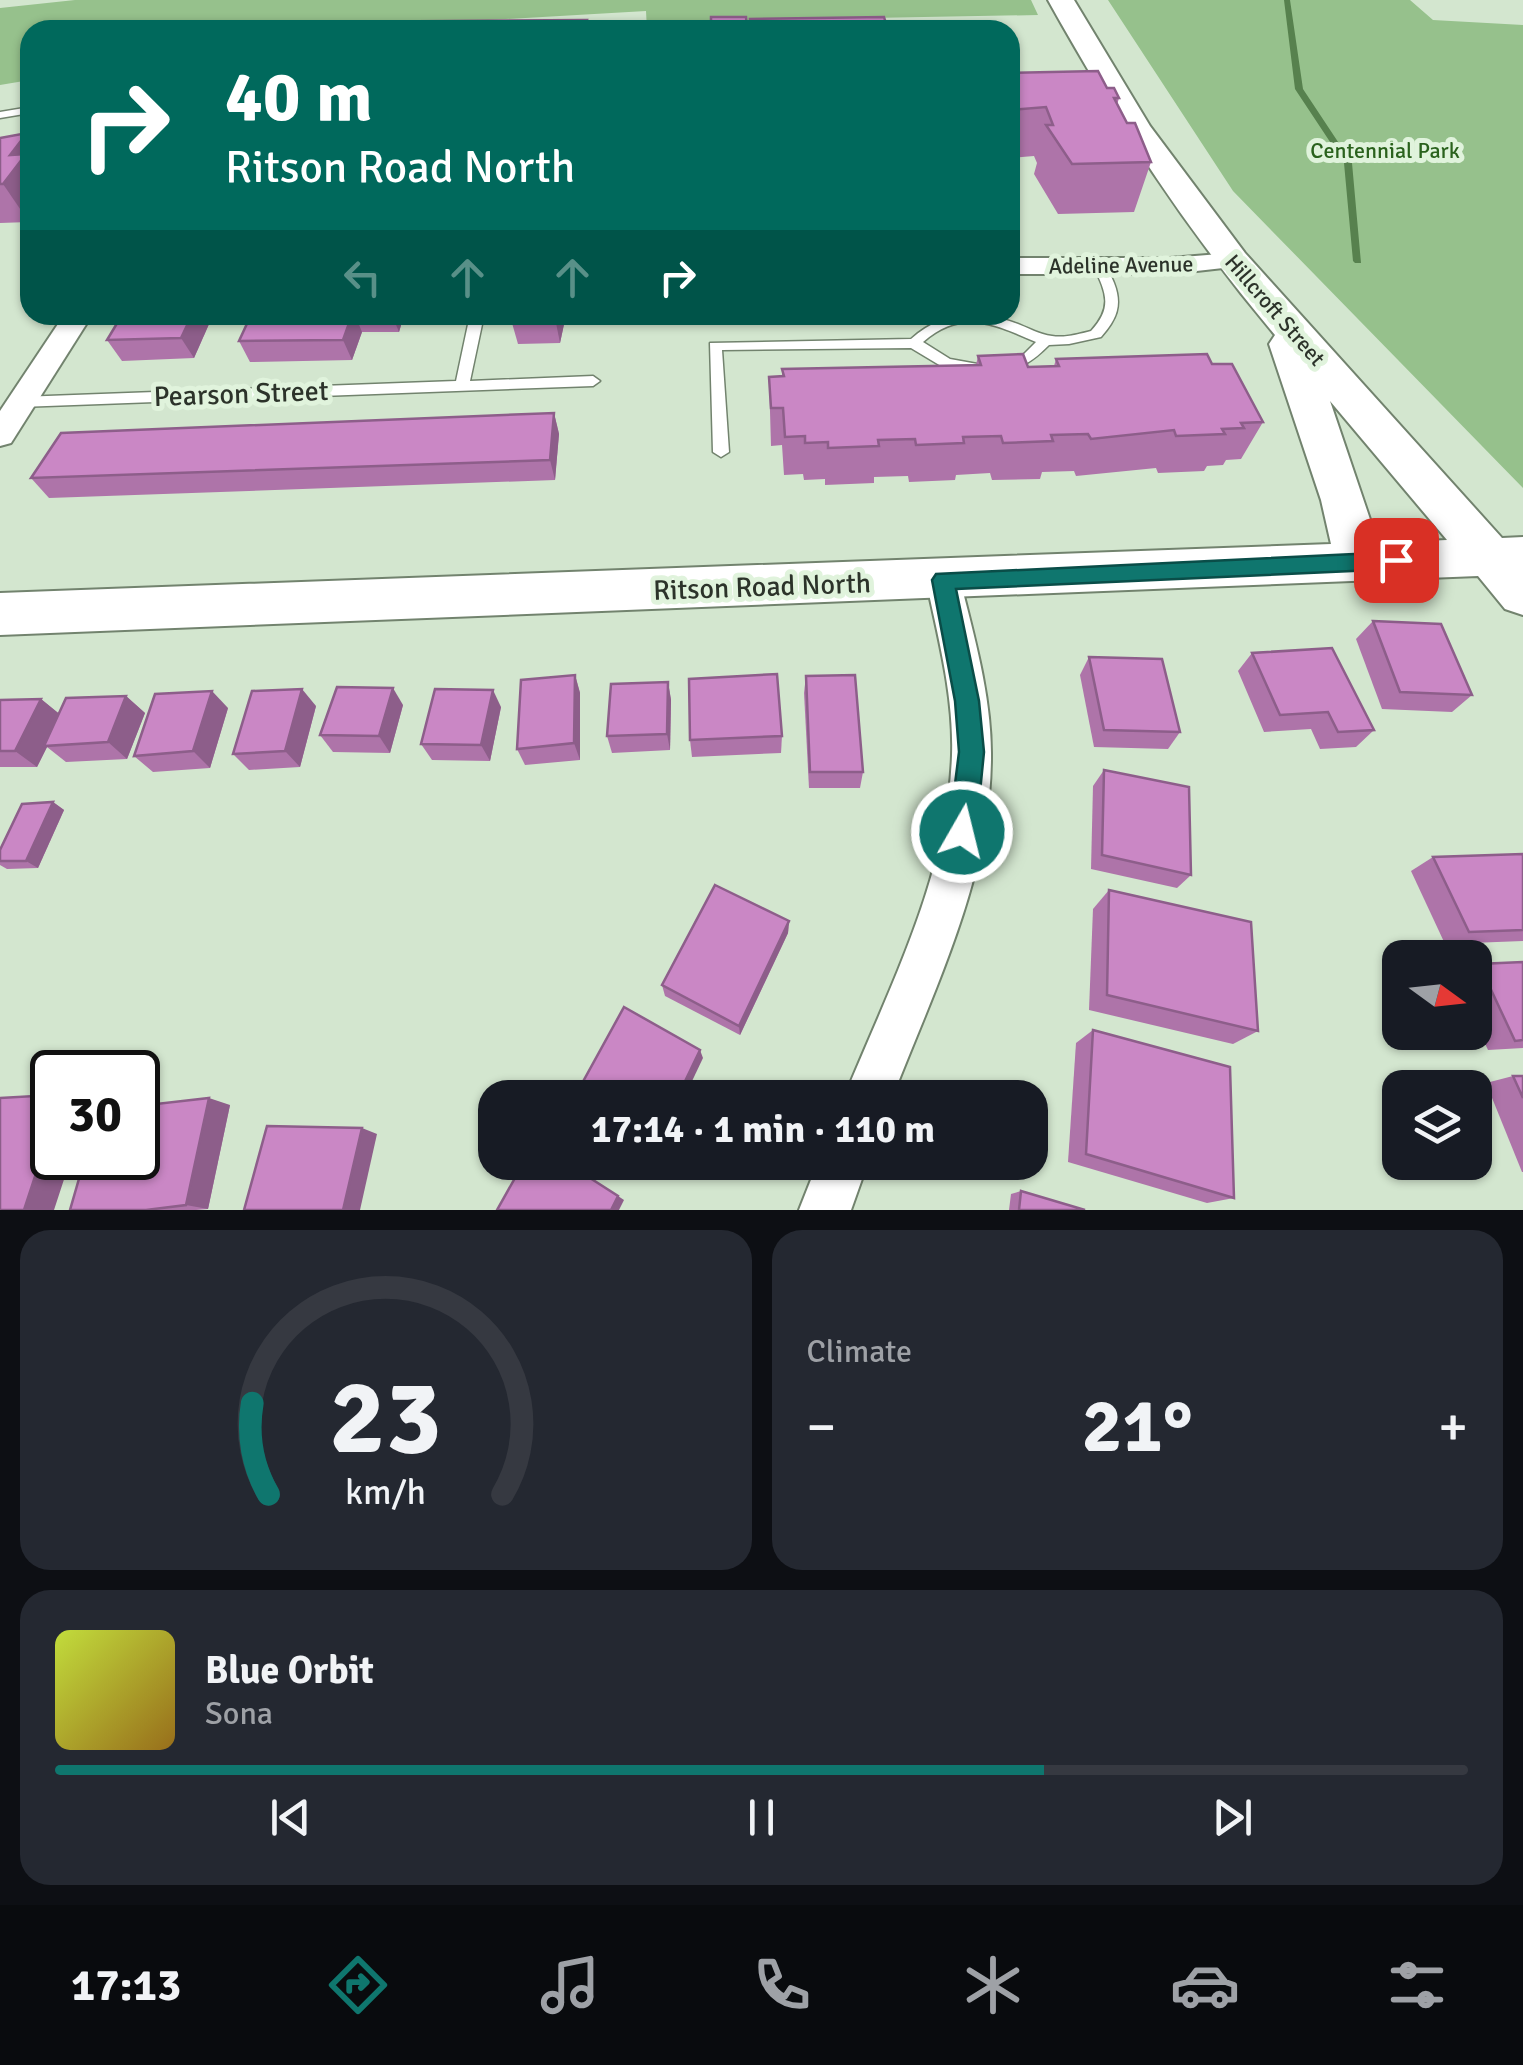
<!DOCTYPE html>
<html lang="en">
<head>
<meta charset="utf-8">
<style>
  body { margin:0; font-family:Signika,sans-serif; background:#242831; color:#f1f3f6; height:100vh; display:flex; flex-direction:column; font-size:38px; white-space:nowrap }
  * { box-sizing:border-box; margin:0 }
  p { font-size:32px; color:#9ea1a6 }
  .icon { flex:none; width:55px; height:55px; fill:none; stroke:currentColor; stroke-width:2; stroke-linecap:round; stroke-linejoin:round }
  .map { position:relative; height:1210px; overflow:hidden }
  .sheet { display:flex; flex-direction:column; gap:20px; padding:20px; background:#0d0f14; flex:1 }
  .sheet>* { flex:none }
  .guide { position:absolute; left:20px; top:20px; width:1000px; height:305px; border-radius:30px; box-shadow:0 2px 8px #0004; background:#00695c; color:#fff; overflow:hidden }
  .needle { width:65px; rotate:105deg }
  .fabs { position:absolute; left:1382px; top:940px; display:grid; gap:20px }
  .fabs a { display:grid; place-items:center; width:110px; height:110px; border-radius:20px; background:#171b24; box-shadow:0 2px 8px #0004; font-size:50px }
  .speed { position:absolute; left:30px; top:1050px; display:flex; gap:20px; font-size:50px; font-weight:700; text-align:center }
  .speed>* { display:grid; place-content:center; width:130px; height:130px; border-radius:50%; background:#171b24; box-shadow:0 2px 8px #0004; line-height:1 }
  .speed .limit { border:5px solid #111; border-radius:15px; background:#fff; color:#111 }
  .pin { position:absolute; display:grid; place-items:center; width:85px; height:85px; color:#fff; margin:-42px; border-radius:20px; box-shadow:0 5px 15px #0006 }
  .me { position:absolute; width:110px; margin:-55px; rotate:8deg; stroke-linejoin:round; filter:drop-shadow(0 0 8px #0008) }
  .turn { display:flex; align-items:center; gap:35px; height:210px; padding:0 40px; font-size:45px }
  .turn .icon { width:130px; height:130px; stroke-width:2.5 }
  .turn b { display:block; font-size:70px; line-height:85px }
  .lanes { display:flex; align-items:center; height:95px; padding:0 40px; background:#0003; justify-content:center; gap:50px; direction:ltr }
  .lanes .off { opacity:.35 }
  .big { font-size:75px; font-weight:700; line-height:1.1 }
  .sheet .widget { flex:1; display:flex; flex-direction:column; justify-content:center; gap:15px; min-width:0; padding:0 35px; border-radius:30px; background:#242831 }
  .sheet .dial { align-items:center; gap:0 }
  .dial svg { height:260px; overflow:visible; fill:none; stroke:#363941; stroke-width:7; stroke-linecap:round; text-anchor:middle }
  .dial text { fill:#f1f3f6; stroke:none }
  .song { display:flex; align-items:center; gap:30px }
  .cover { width:120px; height:120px; border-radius:15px; background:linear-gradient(135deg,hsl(70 70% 55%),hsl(40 70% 35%)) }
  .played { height:10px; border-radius:5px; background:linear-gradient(90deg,#0f766e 70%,#363941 70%) }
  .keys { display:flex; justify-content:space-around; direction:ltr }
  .heat { display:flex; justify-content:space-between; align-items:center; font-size:55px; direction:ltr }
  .sheet .tiles { flex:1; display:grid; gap:20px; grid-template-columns:1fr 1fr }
  .widget:last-child { grid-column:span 2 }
  .trip { position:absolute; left:478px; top:1080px; width:570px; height:100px; border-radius:30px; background:#171b24; box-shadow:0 2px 8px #0004; font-weight:700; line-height:100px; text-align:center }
  .dock { display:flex; height:160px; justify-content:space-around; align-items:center; background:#090b0e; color:#9ea1a6 }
  .dock .icon { width:70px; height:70px }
  .dock .on { color:#0f766e }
  .dock b { font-size:45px; color:#f1f3f6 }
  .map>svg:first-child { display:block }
</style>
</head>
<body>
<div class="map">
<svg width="1523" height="1210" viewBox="0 0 1523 1210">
  <rect width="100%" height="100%" fill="#d3e6cf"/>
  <!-- green -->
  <g fill="#96c18c">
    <path d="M75,0H1031L1038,15L711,21L710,30H647L646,11L317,30H30V80L0,85V8Z"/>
    <path d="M1108,0H1410L1433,20L1523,25V488L1233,191Z"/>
  </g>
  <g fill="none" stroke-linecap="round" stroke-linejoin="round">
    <!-- stream -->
    <path fill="#57814e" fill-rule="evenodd" d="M1284,0H1290L1303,89L1352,163L1361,263H1355L1353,261L1344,163L1295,89Z"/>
    <defs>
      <g id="lane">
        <path d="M30,107V113L0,118V112Z"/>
        <path d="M1100,263C1108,268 1110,274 1114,283C1123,306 1116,320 1101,337L1069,344L1049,345C1034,360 1020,371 999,369V363L1022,356L1036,342C994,324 962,308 923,342L950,359L983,365L985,368L978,373L941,366L911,348L722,350L729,452L721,457L713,452L710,343L911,339C941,312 976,309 1015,323C1027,327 1039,335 1052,336C1065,338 1079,334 1091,331C1113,307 1106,293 1094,267Z"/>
        <path d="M470,315H484L470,381L593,376L600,381L593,386L20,407L13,402L20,397L456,381Z"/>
      </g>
      <g id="street">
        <path d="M1232,253L1241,256L1245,261L1241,266L1170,274H1010V258H1170Z"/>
        <path d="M64,315H92L11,443L0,446V411Z"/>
        <path d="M943,566L955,570L960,580C974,636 991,695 991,753C992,874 935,987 892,1098H844C889,988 948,876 952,755C954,696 938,637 926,580L931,570Z"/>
        <path d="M818,1162H868L851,1210H799Z"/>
      </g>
      <path id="secondary" d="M1048,0H1074L1150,126L1245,253L1502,538L1523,537V615L1505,609L1478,576L0,635V593L1331,544L1321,500L1269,344L1275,335C1185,228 1116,122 1048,0ZM1330,401L1447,540L1378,543Z"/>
    </defs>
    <!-- lane casing -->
    <use href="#lane" stroke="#72836e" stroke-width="3"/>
    <!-- street casing -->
    <use href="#street" stroke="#72836e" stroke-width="4"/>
    <!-- secondary casing -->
    <use href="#secondary" stroke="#72836e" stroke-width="4"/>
    <!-- lane -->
    <use href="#lane" fill="#fff" fill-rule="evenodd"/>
    <!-- street -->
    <use href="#street" fill="#fff" fill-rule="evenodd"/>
    <!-- secondary -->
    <use href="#secondary" fill="#fff" fill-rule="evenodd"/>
  </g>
  <!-- wall -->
  <g fill="#ae74a9">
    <path d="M1010,73L1107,88L1119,98L1117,105L1151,162L1134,212L1058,214L1034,174L1037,163L1034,156L1010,158Z"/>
    <path d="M0,138H30L29,222L0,223Z"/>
    <path d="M122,315H213L194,358L122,361L107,340Z"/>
    <path d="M251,315H404L399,332H362L352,360L250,362L239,341Z"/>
    <path d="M514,315H566L560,343L518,344L512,323Z"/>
    <path d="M978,356L1028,367L1054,366L1056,359L1212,364L1263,422L1241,459L1226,460L1223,465L1207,466L1204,471L1158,473L1156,468L1076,476L1074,471L1042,472L1040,479L992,480L990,473L956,475L955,480L909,482L908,476L874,477V483L825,485V479L804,480L803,474L784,475L782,445L771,446L769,377L782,376V369L976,365Z"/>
    <path d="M554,413L559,434L555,480L49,498L31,478Z"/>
    <path d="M1373,621L1472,695L1452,712L1382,709L1356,639Z"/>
    <path d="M1252,653L1374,730L1356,747L1320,749L1311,729L1264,732L1238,671Z"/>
    <path d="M1089,657L1180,732L1168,749L1094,747L1080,675Z"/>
    <path d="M575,675L580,693V760L525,765L517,749Z"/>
    <path d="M806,676L863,772L860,788H809L804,693Z"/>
    <path d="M668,682L671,700L670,750L612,753L607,736Z"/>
    <path d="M126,696L145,713L127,759L66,762L47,747L37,767H0V700L41,699L59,714Z"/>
    <path d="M403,705L390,753L333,752L320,735Z"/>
    <path d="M316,706L300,767L249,770L233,754Z"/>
    <path d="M501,707L490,761L432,760L421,744Z"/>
    <path d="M228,708L210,768L153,772L134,756Z"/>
    <path d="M782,736L781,753L692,757L690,740Z"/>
    <path d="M1104,770L1191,875L1177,888L1091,869L1093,786Z"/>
    <path d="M53,802L64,810L38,868L7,869L0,865V850Z"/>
    <path d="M1523,854V941L1445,944L1411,871L1433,857Z"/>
    <path d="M1109,890L1258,1031L1233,1044L1089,1010L1093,909Z"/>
    <path d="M789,921L788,933L740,1035L665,996L662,985Z"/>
    <path d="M1523,962V1048L1488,1050L1475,1021V965L1479,964Z"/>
    <path d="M1093,1030L1234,1198L1207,1203L1068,1162L1076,1043Z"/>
    <path d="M1513,1076H1523V1172H1522L1486,1083Z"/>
    <path d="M230,1105L208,1209L196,1210H70Z"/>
    <path d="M1021,1191L1085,1210H1009L1011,1194Z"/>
  </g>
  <!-- shaded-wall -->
  <g fill="#8d5e8a">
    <path d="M27,133L30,138L29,222L3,184L10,155Z"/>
    <path d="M192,315H213L194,358L181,338Z"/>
    <path d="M352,315H355L362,332L352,360L343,340Z"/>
    <path d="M392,315H404L399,332Z"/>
    <path d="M557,315H566L560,343L556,323Z"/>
    <path d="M554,413L559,434L555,480L550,460Z"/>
    <path d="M575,675L580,693V760L574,743Z"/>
    <path d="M668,682L671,700L670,750L667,734Z"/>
    <path d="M393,688L403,705L390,753L379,736Z"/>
    <path d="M302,689L316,706L300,767L285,751Z"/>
    <path d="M493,690L501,707L490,761L481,745Z"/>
    <path d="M212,691L228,708L210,768L193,751Z"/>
    <path d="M126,696L145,713L127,759L108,742Z"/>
    <path d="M41,699L62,716L44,746L47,747L37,767L15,751Z"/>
    <path d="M53,802L64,810L38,868L26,861Z"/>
    <path d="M789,921L788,933L740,1035L739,1026Z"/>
    <path d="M700,1050L703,1058L684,1098H677Z"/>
    <path d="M209,1098L230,1105L208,1209L186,1205Z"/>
    <path d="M52,1125V1158H71L54,1210H24Z"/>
    <path d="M362,1128L377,1134L360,1210H343Z"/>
    <path d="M618,1196L624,1200L619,1210H611Z"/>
  </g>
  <!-- building -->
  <g fill="#ca87c5" stroke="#8d5e8a" stroke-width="2.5">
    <path d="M711,17H746L747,30H711Z"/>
    <path d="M884,17L888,30H751L750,19Z"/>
    <path d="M587,20L584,30H322L327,22Z"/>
    <path d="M1098,71L1107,88H1114L1119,98H1114L1127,123H1135L1151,162L1072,164L1046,125H1053L1046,107L1010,110V73Z"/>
    <path d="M27,133L10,155L26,154L3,184H0V138Z"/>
    <path d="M122,315H192L181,338L107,340Z"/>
    <path d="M251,315H352L343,340L239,341Z"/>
    <path d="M514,315H557L556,323H512Z"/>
    <path d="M1023,354L1028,367L1059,366L1056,359L1207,354L1212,364H1232L1263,422L1241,423L1244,428L1222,429L1225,434L1176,436L1174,430L1091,439L1088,434L1051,435L1053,441L1003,443L1001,436L963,437L964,443L916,445L915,439L878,440L879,446L828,448V442L805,443V436L785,437L783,408H771L769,377L784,376L782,369L981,365L978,356Z"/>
    <path d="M554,413L550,460L31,478L61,433Z"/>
    <path d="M1373,621L1441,624L1472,695L1400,692Z"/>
    <path d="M1332,648L1374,730L1338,732L1328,712L1280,715L1252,653Z"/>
    <path d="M1089,657L1162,659L1180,732L1104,730Z"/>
    <path d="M777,674L782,736L690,740L689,679Z"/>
    <path d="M575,675L574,743L517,749L521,680Z"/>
    <path d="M855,675L863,772H810L806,676Z"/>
    <path d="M668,682L667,734L607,736L611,684Z"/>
    <path d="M337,687L393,688L379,736L320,735Z"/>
    <path d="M302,689L285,751L233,754L252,691Z"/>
    <path d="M435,689L493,690L481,745L421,744Z"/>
    <path d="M212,691L193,751L134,756L155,694Z"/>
    <path d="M126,696L108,742L44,746L66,698Z"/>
    <path d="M41,699L15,751H0V700Z"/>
    <path d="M1104,770L1189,787L1191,875L1102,855Z"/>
    <path d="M53,802L26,861H0V850L22,804Z"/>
    <path d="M1523,854V930L1469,932L1433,857Z"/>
    <path d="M715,885L789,921L739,1026L662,985Z"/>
    <path d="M1109,890L1251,922L1258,1031L1107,995Z"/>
    <path d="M1523,962V1040L1515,1041L1479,964Z"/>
    <path d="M624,1007L700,1050L677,1098H574Z"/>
    <path d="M1093,1030L1230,1067L1234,1198L1086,1154Z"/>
    <path d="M1513,1076H1523V1098Z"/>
    <path d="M52,1095V1125L24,1210H0V1098Z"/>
    <path d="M209,1098L186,1205L146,1210H70L85,1158H138V1106Z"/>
    <path d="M267,1126L362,1128L343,1210H244Z"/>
    <path d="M524,1162H565L618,1196L611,1210H497Z"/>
    <path d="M1021,1191L1085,1210H1019Z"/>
  </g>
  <!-- route -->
  <path fill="#0f766e" stroke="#0a4d48" stroke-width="2.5" d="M1396,552L1407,560L1396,569L956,589L979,701L984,752L976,832L972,842L962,845L953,842L949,832L959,752L955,701L932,580L936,574Z"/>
  <g text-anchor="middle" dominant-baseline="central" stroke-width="10" stroke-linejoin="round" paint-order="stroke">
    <!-- far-park labels -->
    <g font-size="22" fill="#2a621d" stroke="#e0f3dc">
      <text x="1385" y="150">Centennial Park</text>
    </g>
    <!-- far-street labels -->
    <g font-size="22" fill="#2c332a" stroke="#e0f3dc">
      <text transform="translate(1121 265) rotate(-1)">Adeline Avenue</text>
      <text transform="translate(1275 310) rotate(49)">Hillcroft Street</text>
    </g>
    <!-- street labels -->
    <g font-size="28" fill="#2c332a" stroke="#e0f3dc">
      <text transform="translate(241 394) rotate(-2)">Pearson Street</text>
      <text transform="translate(762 587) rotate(-2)">Ritson Road North</text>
    </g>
  </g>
</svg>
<div class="fabs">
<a><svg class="needle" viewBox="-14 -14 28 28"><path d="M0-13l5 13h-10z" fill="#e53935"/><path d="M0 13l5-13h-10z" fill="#9ea1a6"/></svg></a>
<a><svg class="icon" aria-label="layers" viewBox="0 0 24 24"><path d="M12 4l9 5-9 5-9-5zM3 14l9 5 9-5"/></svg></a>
</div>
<div class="speed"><div class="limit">30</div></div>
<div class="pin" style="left:1396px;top:560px;background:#d93025"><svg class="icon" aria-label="arrive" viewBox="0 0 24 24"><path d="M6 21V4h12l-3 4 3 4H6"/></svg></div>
<svg class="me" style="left:962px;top:832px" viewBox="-20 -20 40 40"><circle r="17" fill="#0f766e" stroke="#fff" stroke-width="3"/><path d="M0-11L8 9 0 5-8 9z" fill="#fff"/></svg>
<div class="trip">17:14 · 1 min · 110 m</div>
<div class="guide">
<div class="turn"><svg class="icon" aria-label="right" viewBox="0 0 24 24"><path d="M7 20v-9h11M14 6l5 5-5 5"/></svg><div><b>40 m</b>Ritson Road North</div></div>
<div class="lanes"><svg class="icon off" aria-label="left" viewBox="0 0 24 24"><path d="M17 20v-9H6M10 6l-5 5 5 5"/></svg><svg class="icon off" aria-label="ahead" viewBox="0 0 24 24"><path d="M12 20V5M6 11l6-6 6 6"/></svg><svg class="icon off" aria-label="ahead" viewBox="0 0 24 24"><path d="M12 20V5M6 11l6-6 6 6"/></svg><svg class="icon" aria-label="right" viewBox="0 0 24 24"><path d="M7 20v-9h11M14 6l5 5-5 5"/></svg></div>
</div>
</div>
<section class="sheet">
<div class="tiles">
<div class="widget dial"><svg viewBox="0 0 100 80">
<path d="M14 69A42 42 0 1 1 86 69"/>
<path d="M14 69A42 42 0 0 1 9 41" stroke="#0f766e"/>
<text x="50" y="56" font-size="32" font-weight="700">23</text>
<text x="50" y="72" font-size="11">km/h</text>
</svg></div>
<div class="widget"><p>Climate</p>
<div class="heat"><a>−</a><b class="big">21°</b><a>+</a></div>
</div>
<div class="widget">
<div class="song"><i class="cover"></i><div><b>Blue Orbit</b><p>Sona</p></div></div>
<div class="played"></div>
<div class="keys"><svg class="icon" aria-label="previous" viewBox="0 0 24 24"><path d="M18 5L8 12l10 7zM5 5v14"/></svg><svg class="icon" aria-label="pause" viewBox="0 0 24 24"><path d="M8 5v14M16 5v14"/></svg><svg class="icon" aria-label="next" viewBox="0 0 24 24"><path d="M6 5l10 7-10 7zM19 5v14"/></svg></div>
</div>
</div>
</section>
<nav class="dock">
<b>17:13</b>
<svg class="icon on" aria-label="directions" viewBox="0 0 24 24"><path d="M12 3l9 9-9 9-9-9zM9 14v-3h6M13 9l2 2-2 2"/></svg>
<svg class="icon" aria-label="music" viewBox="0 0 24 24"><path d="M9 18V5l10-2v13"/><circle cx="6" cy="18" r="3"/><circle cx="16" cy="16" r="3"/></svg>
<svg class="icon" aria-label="phone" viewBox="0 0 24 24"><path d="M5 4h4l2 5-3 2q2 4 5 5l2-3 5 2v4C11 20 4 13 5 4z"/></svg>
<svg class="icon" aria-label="climate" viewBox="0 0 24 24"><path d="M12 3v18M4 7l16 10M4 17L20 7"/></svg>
<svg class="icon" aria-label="car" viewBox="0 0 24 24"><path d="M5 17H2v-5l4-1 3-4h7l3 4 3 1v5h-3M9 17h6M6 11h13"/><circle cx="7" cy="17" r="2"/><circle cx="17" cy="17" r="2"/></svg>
<svg class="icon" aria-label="filters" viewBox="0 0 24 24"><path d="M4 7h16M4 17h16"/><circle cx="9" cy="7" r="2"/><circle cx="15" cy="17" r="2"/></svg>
</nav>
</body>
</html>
